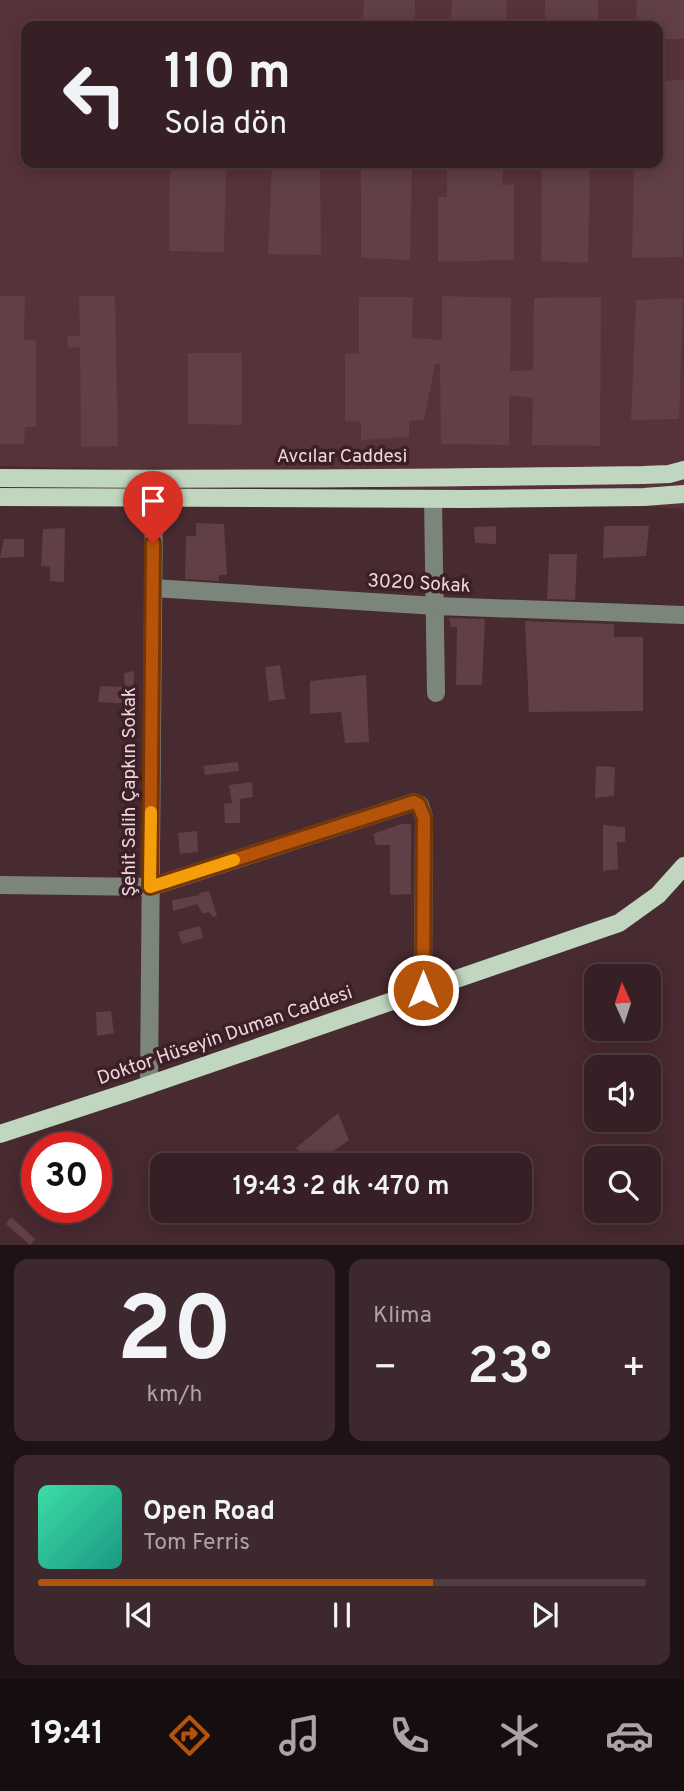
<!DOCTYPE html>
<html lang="tr">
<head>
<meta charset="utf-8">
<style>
  body { margin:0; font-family:Overpass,sans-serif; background:#3d282d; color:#f1f3f6; height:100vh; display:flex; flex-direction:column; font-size:26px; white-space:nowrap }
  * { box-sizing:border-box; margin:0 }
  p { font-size:23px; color:#aaa3a7 }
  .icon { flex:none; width:38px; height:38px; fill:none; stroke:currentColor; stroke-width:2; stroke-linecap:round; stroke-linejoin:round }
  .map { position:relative; height:1245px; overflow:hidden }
  .side { display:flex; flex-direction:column; gap:14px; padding:14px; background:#1e1214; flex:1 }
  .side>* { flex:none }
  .guide { position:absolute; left:21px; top:21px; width:642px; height:147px; border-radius:14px; box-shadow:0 4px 18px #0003,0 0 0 2px #503e42; background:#362025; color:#f1f3f6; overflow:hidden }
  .needle { width:46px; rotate:357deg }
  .buttons { position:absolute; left:584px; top:964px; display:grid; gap:14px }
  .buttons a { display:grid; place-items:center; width:77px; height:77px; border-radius:14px; background:#362025; box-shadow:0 4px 18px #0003,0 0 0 2px #503e42; font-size:35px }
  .speed { position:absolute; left:21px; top:1132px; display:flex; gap:14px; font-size:35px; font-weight:700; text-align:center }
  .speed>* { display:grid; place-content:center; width:91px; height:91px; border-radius:50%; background:#362025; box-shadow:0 4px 18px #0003,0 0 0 2px #503e42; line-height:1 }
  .speed .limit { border:10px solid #d22; background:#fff; color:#111 }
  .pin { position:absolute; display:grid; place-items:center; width:60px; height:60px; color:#fff; margin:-72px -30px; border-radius:50% 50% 50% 0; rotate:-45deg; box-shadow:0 0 7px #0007 }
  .pin .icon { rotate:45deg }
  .me { position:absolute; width:77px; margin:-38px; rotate:0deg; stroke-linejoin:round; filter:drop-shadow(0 0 5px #0008) }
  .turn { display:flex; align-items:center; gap:24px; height:147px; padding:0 28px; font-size:32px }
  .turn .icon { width:91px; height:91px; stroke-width:2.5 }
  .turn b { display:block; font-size:49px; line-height:60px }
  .big { font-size:52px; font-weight:600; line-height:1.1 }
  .side .card { flex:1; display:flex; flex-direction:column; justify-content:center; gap:10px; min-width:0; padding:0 24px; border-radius:14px; background:#3d282d }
  .side .dial { align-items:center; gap:0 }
  .dial b { font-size:91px; line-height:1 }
  .song { display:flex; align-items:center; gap:21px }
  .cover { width:84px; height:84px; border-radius:10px; background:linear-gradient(135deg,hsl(160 70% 55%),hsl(170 70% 35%)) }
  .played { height:7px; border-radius:4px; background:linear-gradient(90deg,#b45309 65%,#503e42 65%) }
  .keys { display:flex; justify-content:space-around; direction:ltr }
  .heat { display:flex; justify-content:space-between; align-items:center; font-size:38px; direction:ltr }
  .side .tiles { flex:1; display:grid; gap:14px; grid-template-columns:1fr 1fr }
  .card:last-child { grid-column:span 2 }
  .trip { position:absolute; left:150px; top:1153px; width:382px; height:70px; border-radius:14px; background:#362025; box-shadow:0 4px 18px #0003,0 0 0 2px #503e42; font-weight:600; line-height:70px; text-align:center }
  .menu { display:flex; height:112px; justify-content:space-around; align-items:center; background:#160d0f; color:#aaa3a7 }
  .menu .icon { width:49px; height:49px }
  .menu .current { color:#b45309 }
  .menu b { font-size:32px; color:#f1f3f6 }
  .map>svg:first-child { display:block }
</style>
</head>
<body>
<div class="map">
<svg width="684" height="1245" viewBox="0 0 684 1245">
  <rect width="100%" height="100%" fill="#482a31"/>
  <!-- built -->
  <path fill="#58323b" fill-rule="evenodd" d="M0,0H684V509L99,468L0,466ZM26,26H658V163H26Z"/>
  <!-- building -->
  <g fill="#603f46">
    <path d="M364,0H415V26H363Z"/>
    <path d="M452,0H507L506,26H451Z"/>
    <rect x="545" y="0" width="53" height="26"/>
    <path d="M637,0H684V39H658V26H636Z"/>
    <path d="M684,80L683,257L632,258L634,163H658V81Z"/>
    <path d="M170,163H226L224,252L169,251Z"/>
    <path d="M272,163H320L321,255L268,254Z"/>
    <path d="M361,163H412L410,260L361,258Z"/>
    <path d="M447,163H503L502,185L514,184V260L438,262V201L439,197H447Z"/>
    <path d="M542,163H590L588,263L541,261Z"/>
    <path d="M0,296H25L24,339L36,341V427H25L24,444H0Z"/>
    <path d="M79,296H115L118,446L81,447L80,347L68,348L67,336H80Z"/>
    <path d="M442,296L511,298L510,371L533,370L534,298L601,297L600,446L532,445L533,398L509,395V445L441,444L440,364H435L424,420L409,421V437L361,440V422L345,421V353L359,354V297H413L412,338L442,340Z"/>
    <path d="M683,298L679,419L631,420L636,300Z"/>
    <path d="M188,353H242V425L188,424Z"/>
    <path d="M196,523L224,524L227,575H219V581L185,579L186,536H196Z"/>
    <path d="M496,526V544L475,543L474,527Z"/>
    <path d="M604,526H649L646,556L603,558Z"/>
    <path d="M65,528L64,582L50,581V567L41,566L43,529Z"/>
    <path d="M4,539H24V557L0,558Z"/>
    <path d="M549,554H577L575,600L547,599Z"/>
    <path d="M449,618L485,619L482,685H456L457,627H451Z"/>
    <path d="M525,621L614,624V637H643V711L529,712Z"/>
    <path d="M280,665L285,699L269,701L265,667Z"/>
    <path d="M134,671L133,704L98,702L100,686L125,687L124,673Z"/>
    <path d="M366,675L369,742L345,743L341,712L310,714V681Z"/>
    <path d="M238,762L239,771L205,775L203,766Z"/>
    <path d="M596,766L615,767L614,796L595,798Z"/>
    <path d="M252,782L253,797L240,799V823H225L224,804L232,803L229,785Z"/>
    <path d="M401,824H411V894L390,895V845H376L373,834Z"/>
    <path d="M603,825L625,827V842H617L618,869L603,871Z"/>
    <path d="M197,831L198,852L180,854L178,833Z"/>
    <path d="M209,891L217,916L213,917L209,912L203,914L197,904L173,911L172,900L200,895L199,893Z"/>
    <path d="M200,926L203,938L182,944L178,932Z"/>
    <path d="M111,1011L114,1033L97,1036L96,1012Z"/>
    <path d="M338,1113L349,1140L313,1166L306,1159L290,1166L285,1156L300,1152L296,1148Z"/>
    <path d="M338,1211H370L355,1225L351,1226Z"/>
    <path d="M11,1217L35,1239L30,1245L6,1224Z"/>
  </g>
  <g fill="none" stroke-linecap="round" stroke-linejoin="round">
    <!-- minor -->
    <g stroke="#7b857a" stroke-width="18">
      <path d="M433,499L436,693"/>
      <path d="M153,588L436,606L684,615"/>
      <path d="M0,885L151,887L414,802L420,805L424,818L423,990"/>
      <path d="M149,1085L154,499"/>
    </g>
    <!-- major -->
    <g stroke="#c0d6bf" stroke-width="18">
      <path d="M0,478C214,480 429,478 643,475L669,474L684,470"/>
      <path d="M0,497L468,499L644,497L684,494"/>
      <path d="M0,1134L128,1092L619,923L658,895L684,866"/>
    </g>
  </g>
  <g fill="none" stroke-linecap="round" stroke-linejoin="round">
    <defs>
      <path id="route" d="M153,543L150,887L414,802L419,805L424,818L423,990"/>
    </defs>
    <!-- route casing -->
    <use href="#route" stroke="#753606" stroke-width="18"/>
    <!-- route -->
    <use href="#route" stroke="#b45309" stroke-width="12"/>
    <!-- slow -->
    <path stroke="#f59e0b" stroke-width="12" d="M151,812L150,887L234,860"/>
  </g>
  <g text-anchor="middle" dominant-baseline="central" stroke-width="7" stroke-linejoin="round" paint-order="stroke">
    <!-- street labels -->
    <g font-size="19" fill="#edd8dc" stroke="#3d2027">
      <text x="342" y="457">Avcılar Caddesi</text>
      <text transform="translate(419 584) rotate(3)">3020 Sokak</text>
      <text transform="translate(130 792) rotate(-90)">Şehit Salih Çapkın Sokak</text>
      <text transform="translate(225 1036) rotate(-19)">Doktor Hüseyin Duman Caddesi</text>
    </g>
  </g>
</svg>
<div class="buttons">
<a><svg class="needle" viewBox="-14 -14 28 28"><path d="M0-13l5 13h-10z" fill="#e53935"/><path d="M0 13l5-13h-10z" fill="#aaa3a7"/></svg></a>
<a><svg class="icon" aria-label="sound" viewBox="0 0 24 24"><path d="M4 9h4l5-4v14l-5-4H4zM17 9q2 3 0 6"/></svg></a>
<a><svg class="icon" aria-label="search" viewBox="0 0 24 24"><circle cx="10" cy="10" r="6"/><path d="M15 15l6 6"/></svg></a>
</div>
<div class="speed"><div class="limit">30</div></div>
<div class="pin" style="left:153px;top:543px;background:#d93025"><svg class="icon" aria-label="arrive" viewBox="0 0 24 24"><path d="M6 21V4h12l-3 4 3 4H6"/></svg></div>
<svg class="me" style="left:423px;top:990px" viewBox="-20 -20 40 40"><circle r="17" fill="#b45309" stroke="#fff" stroke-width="3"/><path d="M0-11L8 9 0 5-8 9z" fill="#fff"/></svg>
<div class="trip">19:43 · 2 dk · 470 m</div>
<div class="guide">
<div class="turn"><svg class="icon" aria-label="left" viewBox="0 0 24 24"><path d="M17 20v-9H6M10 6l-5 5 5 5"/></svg><div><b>110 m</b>Sola dön</div></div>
</div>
</div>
<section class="side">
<div class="tiles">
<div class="card dial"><b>20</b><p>km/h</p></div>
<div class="card"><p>Klima</p>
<div class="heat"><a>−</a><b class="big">23°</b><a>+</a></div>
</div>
<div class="card">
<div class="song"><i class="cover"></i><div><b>Open Road</b><p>Tom Ferris</p></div></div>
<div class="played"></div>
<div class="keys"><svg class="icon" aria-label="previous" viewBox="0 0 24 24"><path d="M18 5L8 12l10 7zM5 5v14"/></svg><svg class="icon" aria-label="pause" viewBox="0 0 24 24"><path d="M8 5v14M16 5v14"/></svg><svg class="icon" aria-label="next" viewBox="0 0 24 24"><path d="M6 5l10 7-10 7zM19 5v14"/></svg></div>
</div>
</div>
</section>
<nav class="menu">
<b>19:41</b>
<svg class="icon current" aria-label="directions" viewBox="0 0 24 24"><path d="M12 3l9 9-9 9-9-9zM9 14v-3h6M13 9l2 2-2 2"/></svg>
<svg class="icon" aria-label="music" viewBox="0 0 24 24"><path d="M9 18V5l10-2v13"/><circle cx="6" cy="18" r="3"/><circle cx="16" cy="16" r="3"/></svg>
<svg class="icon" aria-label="phone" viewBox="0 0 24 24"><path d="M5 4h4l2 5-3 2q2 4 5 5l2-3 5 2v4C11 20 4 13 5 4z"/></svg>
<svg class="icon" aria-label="climate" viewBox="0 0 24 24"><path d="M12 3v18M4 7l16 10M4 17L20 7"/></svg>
<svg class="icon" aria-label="car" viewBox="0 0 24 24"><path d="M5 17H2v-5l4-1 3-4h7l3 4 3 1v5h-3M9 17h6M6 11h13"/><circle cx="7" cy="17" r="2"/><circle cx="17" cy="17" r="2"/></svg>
</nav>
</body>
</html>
